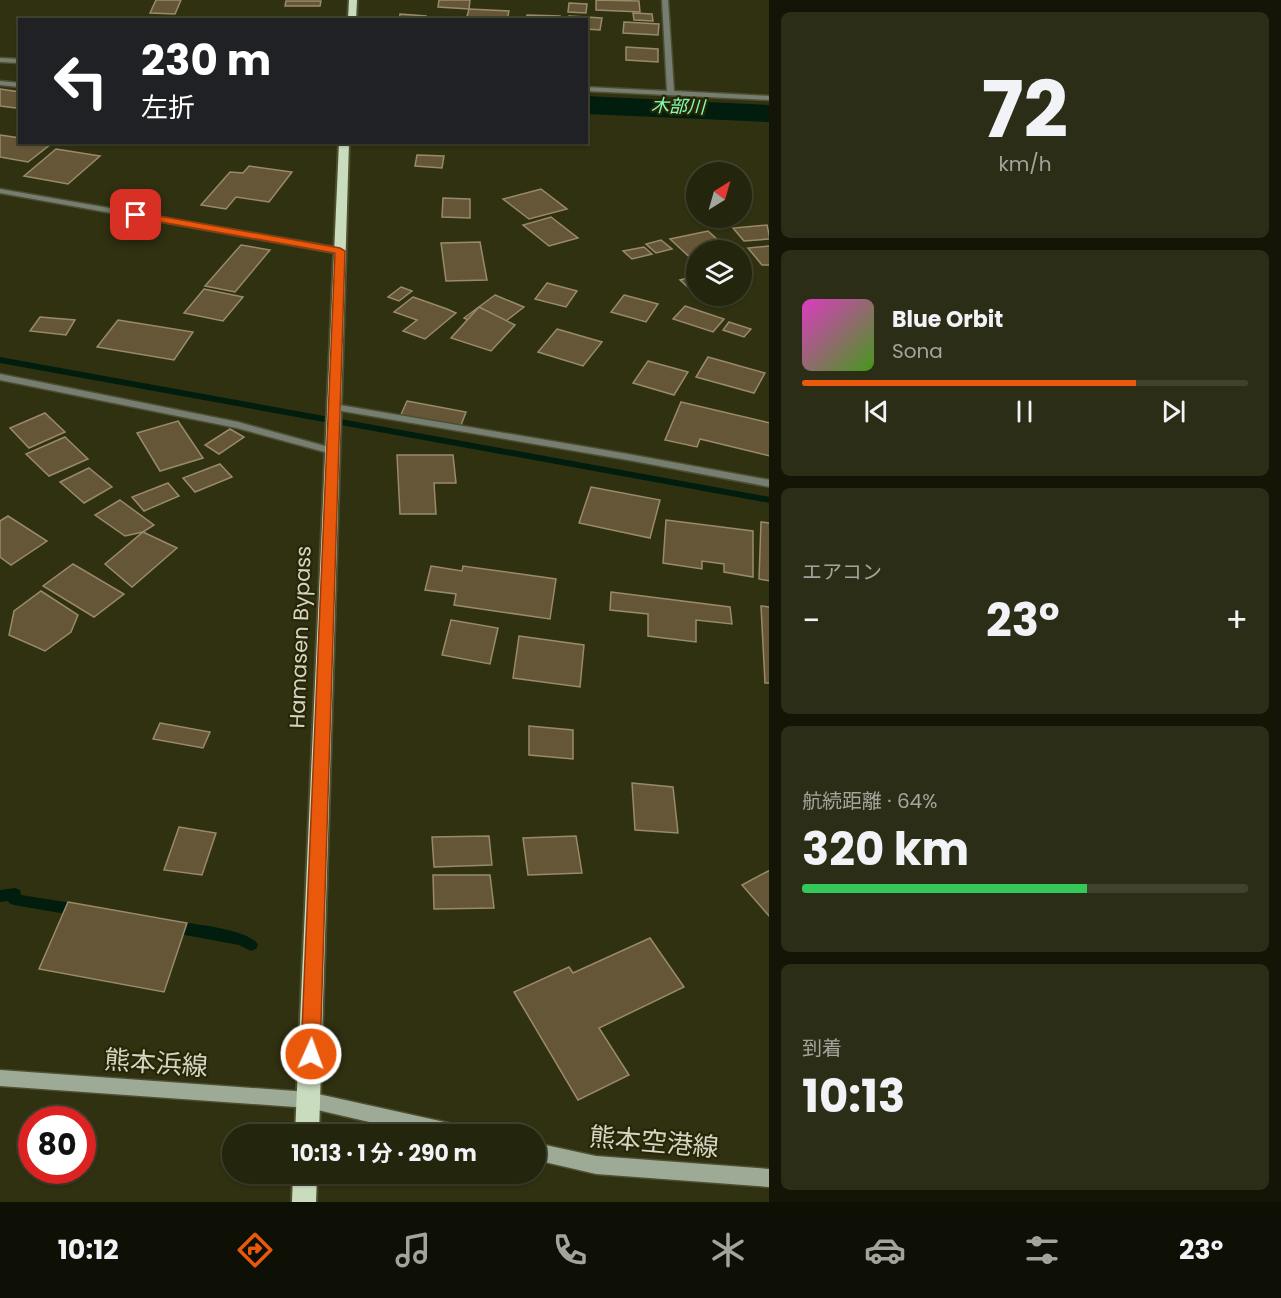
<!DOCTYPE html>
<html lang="ja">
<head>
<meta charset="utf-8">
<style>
  body { margin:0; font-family:Poppins,"Noto Sans JP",sans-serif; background:#2c2d16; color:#f1f3f6; height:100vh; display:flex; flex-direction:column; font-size:22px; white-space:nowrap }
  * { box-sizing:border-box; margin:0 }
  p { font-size:20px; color:#a3a59d }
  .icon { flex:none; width:33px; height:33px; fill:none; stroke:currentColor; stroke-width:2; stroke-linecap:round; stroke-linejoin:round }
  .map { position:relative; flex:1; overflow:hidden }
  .sheet { display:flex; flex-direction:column; gap:12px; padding:12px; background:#141407; width:512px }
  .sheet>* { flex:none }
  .banner { position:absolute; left:18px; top:18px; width:570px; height:126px; border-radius:0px; box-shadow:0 2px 4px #0004,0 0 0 2px #41422e; background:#202124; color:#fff; overflow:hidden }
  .needle { width:39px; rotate:37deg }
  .tools { position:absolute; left:686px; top:162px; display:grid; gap:12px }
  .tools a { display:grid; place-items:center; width:66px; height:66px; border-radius:50%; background:#24250d; box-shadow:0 2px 4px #0004,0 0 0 2px #41422e; font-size:30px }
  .speed { position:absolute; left:18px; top:1106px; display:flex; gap:12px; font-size:30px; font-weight:700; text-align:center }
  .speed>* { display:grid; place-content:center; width:78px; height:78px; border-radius:50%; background:#24250d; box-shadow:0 2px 4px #0004,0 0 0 2px #41422e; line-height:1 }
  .speed .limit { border:9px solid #d22; background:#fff; color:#111 }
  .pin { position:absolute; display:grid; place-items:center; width:51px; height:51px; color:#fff; margin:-26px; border-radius:12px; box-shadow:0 3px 9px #0006 }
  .me { position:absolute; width:66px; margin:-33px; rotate:2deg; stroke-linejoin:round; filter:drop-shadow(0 0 4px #0008) }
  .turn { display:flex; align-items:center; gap:21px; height:126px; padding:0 24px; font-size:27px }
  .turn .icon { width:78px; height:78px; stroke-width:2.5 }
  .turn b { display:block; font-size:42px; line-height:51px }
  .big { font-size:45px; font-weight:700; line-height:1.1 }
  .sheet .tile { flex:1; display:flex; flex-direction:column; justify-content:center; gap:9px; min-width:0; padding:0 21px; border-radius:9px; background:#2c2d16 }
  .sheet .dial { align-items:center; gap:0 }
  .dial b { font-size:78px; line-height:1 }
  .song { display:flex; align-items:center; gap:18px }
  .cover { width:72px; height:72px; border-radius:9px; background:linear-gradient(135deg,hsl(310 70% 55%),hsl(100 70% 35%)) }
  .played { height:6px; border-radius:3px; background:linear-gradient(90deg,#ea580c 75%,#41422e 75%) }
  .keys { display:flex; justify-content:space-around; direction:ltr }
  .heat { display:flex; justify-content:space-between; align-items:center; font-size:33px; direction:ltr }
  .charge { height:9px; border-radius:4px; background:linear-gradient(90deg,#34c759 64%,#41422e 0) }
  .trip { position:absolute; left:222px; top:1124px; width:324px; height:60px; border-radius:30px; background:#24250d; box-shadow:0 2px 4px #0004,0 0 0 2px #41422e; font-weight:700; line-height:60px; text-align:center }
  .dock { display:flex; height:96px; justify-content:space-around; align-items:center; background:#0e0f05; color:#a3a59d }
  .dock .icon { width:42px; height:42px }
  .dock .selected { color:#ea580c }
  .dock b { font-size:27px; color:#f1f3f6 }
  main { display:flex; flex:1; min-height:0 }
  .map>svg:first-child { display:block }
</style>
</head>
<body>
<main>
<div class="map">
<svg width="770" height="1202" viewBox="0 0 770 1202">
  <rect width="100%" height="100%" fill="#303111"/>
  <!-- water -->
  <path fill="#011d0e" d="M586,96L769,105V122L587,114Z"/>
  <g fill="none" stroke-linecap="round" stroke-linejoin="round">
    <!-- stream -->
    <g fill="#011d0e" fill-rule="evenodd">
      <path d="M0,357L770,497V503L0,363Z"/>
      <path d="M15,888L20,890L21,895L78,904L83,906L85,910L83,914L78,916L14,905L9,903L8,901L0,902V890Z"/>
      <path d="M174,921C192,924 250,929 258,945L256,949L251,951L239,945L174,933L169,931L167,927L169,923Z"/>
    </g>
  </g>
  <!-- building -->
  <g fill="#645637" stroke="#998a6a" stroke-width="1.5">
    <path d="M156,0H181L175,14L150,13Z"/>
    <path d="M439,0H470L469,9L438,7Z"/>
    <path d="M596,0L639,1L640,12L596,10Z"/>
    <path d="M286,1H321L320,6H285Z"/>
    <path d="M569,3L587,4L586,13L568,12Z"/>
    <path d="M469,9L509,11L507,20H466Z"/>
    <path d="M633,13L652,14L653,21L634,20Z"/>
    <path d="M400,14L426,16L425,20H399Z"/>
    <path d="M527,15L560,16L559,20H526Z"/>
    <path d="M569,16L602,18L600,30L586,29V20H569Z"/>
    <path d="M624,22L659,24L658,35L623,33Z"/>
    <path d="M626,47L658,49V62L626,60Z"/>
    <path d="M0,89L20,92V106L16,108L0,106Z"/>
    <path d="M0,135L20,138V142L51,144L28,162L0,157Z"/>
    <path d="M56,149L100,156L68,184L24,176Z"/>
    <path d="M417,155L444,156L442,168L415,166Z"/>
    <path d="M249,166L292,172L269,202L236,197L226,209L201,205L230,172L243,173Z"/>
    <path d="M541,189L567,209L529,219L503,199Z"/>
    <path d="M443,198L470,199V218L442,217Z"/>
    <path d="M551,217L578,238L549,246L523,225Z"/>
    <path d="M767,225L770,239L744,241L733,228Z"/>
    <path d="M708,231L729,250H696V263L670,239Z"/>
    <path d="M661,240L672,249L656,253L646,244Z"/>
    <path d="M480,242L487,280L446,281L441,243Z"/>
    <path d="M241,245L270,250L235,292L205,286Z"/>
    <path d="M770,246V265H762L748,248Z"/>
    <path d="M644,247L652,254L632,259L623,251Z"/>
    <path d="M696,276V295L680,280Z"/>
    <path d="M547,283L577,291L566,307L535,299Z"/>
    <path d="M401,287L412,291L399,301L388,297Z"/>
    <path d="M204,289L243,297L223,321L184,313Z"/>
    <path d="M495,295L524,307L493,331L464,318Z"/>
    <path d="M624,295L658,304L646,322L611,312Z"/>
    <path d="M413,297L447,309L456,313L425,339L403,331L417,320L394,312Z"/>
    <path d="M685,306L724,319L713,332L673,319Z"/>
    <path d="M479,307L515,325L491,351L451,338Z"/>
    <path d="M40,317L75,320L66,335L30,331Z"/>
    <path d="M118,320L193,332L174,360L97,347Z"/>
    <path d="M729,322L751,329L744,337L723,330Z"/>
    <path d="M557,329L602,342L583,366L538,352Z"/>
    <path d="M708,357L765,373L754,393L696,377Z"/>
    <path d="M648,361L688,372L674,395L633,383Z"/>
    <path d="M407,401L466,412L460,428L400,417Z"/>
    <path d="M681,402L770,423V456L700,439L697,447L665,440Z"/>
    <path d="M45,413L65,432L29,448L10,428Z"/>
    <path d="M178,421L203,458L160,471L137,433Z"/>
    <path d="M230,429L244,437L219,454L205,445Z"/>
    <path d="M65,437L88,459L49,476L26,454Z"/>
    <path d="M397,455H453L456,483H434L436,514H400Z"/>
    <path d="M220,464L232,477L195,492L183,478Z"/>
    <path d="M89,468L112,487L84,503L60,482Z"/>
    <path d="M168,483L179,496L144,511L132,497Z"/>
    <path d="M591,487L660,500L650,538L579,523Z"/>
    <path d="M120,500L154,525L143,532L125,536L95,515Z"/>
    <path d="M8,516L47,541L11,565L0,557V521Z"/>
    <path d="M666,520L753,531V577L724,572V564L702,561V569L663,563Z"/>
    <path d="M761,522L770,523V581L759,579Z"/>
    <path d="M143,532L177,548L132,587L105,564Z"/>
    <path d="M73,564L124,594L94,617L43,586Z"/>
    <path d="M431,566L462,571L463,566L556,579L550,619L454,605L456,594L425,590Z"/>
    <path d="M41,591L78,615L71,632L45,651L9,635L14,611Z"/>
    <path d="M611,592L730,607L732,624L696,620V642L648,636V614L610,610Z"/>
    <path d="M761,606L770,607V683H765Z"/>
    <path d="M451,620L498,628L490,664L442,655Z"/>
    <path d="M519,636L584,645L580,687L513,678Z"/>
    <path d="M160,723L210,732L203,748L153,739Z"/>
    <path d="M529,726L573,730V759L529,755Z"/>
    <path d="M632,783L673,787L678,833L635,830Z"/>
    <path d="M179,827L216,833L202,875L164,870Z"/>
    <path d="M489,836L492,865L434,867L432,837Z"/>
    <path d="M576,836L582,873L528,875L523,838Z"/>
    <path d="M770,870V917L742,885Z"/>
    <path d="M433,875H490L494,908L434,909Z"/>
    <path d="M68,902L187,923L164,992L39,969Z"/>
    <path d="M650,938L684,987L599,1028L629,1075L578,1100L514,992L569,967L573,973Z"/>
  </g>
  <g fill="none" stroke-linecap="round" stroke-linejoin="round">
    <defs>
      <g id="minor">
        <path d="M662,0H668L674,91L770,96V100L586,91V87L667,91Z"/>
        <path d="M0,58L20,59V63L0,62Z"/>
        <path d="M0,81L20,83V87L0,85Z"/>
        <path d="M0,189L340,248L344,251L340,254L0,193Z"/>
        <path d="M0,374L238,422L336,449L337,451L332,454L237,428L0,380Z"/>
        <path d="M334,404L628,454L770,480V487L628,460L330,409V405Z"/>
      </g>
      <g id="secondary">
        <path d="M0,1070L309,1092L458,1125L464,1128L467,1134H421L309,1108L0,1086Z"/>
        <path d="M536,1143L596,1156L770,1169V1187L596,1174L536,1160Z"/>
      </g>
      <g id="trunk">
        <path d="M349,0H357L356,20H348Z"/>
        <path d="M339,142H349L319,1134H295Z"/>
        <path d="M293,1173H317L316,1202H292Z"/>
      </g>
    </defs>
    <!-- minor casing -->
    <use href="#minor" stroke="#4e4f31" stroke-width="3"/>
    <!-- secondary casing -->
    <use href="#secondary" stroke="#4e4f31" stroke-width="3"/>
    <!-- trunk casing -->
    <use href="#trunk" stroke="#4e4f31" stroke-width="4"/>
    <!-- minor -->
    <use href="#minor" fill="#757e70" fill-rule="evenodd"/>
    <!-- secondary -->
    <use href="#secondary" fill="#9daa95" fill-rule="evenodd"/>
    <!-- trunk -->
    <use href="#trunk" fill="#c9dcbe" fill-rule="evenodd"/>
  </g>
  <!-- route -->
  <path fill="#ea580c" stroke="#983908" stroke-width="1.5" d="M136,212L340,248L345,251L320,1054L317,1060L311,1063L304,1060L301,1054L335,253L133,217V213Z"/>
  <g text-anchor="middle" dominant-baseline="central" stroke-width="4.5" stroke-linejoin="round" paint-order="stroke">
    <!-- far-water labels -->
    <g font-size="18" font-style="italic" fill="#82fdb9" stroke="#272707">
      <text transform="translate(678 106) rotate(2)">木部川</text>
    </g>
    <!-- street labels -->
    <g font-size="21" fill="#d4d5c3" stroke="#272707">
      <text transform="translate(300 637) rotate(-88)">Hamasen Bypass</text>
    </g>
    <!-- near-street labels -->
    <g font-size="26" fill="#d4d5c3" stroke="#272707">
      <text transform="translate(156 1063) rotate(4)">熊本浜線</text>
      <text transform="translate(654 1142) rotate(5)">熊本空港線</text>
    </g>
  </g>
</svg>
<div class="tools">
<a><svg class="needle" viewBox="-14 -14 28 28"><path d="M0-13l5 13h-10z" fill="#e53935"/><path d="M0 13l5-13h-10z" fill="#a3a59d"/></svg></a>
<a><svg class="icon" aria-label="layers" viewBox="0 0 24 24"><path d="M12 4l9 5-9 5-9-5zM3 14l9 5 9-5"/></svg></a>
</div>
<div class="speed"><div class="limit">80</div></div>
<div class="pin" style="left:136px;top:215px;background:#d93025"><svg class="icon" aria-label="arrive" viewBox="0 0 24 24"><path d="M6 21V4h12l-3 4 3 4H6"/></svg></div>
<svg class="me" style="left:311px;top:1054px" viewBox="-20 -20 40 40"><circle r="17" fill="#ea580c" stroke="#fff" stroke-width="3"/><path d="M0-11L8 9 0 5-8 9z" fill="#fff"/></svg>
<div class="trip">10:13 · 1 分 · 290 m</div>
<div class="banner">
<div class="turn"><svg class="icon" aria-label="left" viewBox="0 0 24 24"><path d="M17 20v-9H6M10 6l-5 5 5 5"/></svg><div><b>230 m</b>左折</div></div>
</div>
</div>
<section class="sheet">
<div class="tile dial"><b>72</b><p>km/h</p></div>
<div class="tile">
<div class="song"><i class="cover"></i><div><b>Blue Orbit</b><p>Sona</p></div></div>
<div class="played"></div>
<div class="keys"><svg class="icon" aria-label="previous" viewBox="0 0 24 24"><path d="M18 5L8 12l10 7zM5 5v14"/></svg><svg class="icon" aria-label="pause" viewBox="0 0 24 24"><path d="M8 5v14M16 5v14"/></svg><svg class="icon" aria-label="next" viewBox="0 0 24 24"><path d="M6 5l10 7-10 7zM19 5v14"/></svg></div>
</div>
<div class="tile"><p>エアコン</p>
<div class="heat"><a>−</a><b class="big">23°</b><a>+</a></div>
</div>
<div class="tile"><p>航続距離 · 64%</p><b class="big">320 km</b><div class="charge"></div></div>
<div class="tile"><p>到着</p><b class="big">10:13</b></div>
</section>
</main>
<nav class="dock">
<b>10:12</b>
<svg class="icon selected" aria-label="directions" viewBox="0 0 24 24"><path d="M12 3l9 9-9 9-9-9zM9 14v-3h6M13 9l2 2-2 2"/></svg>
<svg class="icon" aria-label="music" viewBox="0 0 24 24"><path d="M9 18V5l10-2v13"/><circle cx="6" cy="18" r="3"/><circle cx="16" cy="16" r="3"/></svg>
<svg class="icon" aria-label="phone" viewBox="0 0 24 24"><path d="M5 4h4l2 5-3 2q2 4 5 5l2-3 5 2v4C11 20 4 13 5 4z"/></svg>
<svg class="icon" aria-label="climate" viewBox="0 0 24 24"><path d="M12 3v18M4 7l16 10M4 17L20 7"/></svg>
<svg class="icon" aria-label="car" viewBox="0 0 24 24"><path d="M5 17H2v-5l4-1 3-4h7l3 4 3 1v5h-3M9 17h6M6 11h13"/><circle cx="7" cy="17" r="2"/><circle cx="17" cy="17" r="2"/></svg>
<svg class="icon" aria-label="filters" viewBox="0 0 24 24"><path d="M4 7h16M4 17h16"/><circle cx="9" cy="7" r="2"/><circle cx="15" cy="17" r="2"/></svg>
<b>23°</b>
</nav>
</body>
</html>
